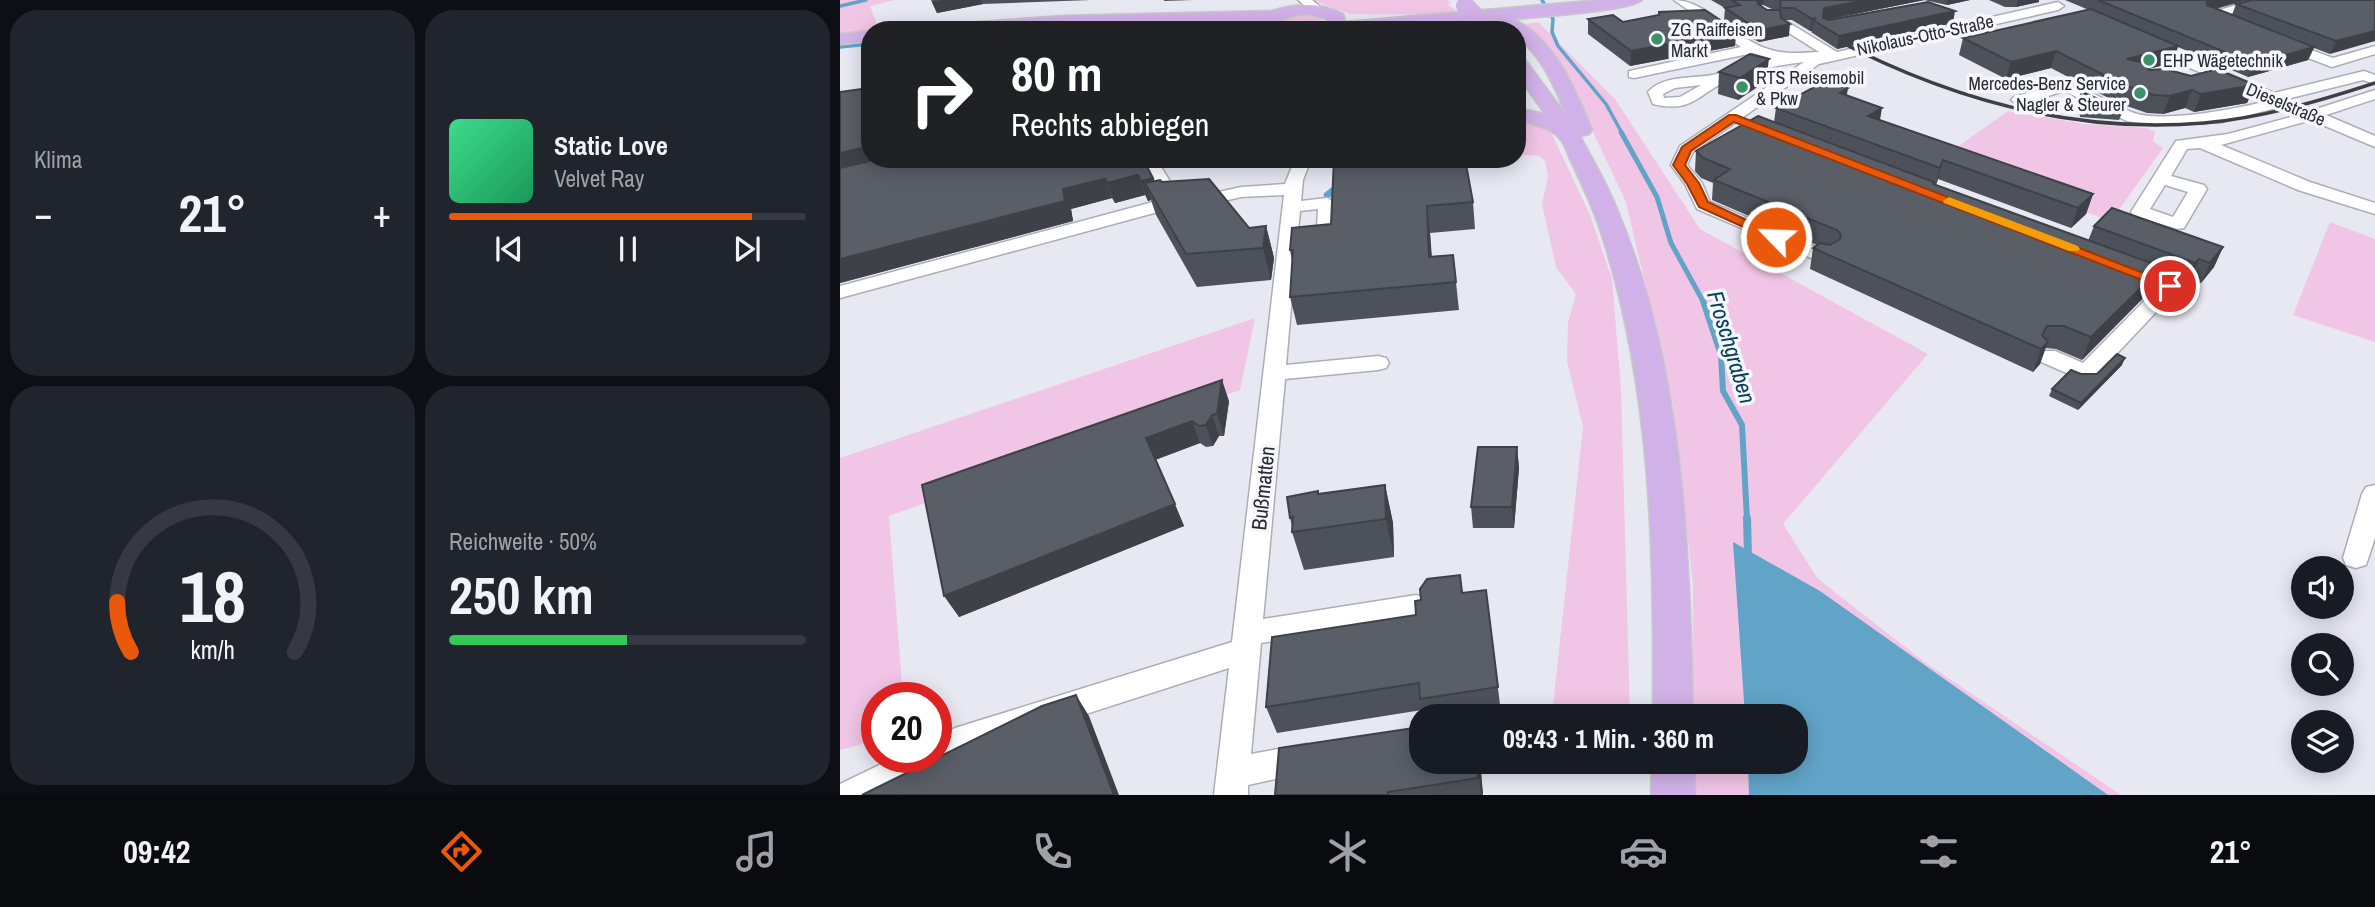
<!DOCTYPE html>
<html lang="de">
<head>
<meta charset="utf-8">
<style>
  body { margin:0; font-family:"Archivo Narrow",sans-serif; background:#20242c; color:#f1f3f6; height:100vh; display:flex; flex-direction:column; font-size:26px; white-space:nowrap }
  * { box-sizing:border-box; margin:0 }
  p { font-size:23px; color:#9ea1a6 }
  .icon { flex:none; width:38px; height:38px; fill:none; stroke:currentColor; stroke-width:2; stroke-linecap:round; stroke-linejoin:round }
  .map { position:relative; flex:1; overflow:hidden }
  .side { display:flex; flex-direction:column; gap:10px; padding:10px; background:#0d0f14; width:840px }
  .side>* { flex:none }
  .guide { position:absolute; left:21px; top:21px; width:665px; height:147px; border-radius:28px; box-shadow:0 4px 18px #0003; background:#202124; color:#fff; overflow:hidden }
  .tools { position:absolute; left:1451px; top:556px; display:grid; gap:14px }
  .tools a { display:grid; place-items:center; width:63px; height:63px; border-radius:50%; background:#171b24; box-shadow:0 4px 18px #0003; font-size:35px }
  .speed { position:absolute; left:21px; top:682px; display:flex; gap:14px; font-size:35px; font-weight:700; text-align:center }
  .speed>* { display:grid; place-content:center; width:91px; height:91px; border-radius:50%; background:#171b24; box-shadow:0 4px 18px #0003; line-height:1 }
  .speed .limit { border:10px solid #d22; background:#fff; color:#111 }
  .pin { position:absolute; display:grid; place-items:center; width:60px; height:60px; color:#fff; margin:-30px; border:4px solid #fff; border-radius:50%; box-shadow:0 2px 7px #0007 }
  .me { position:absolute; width:77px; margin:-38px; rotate:294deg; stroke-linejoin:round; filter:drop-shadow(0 0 5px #0008) }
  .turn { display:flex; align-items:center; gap:24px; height:147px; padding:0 35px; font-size:32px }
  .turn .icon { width:91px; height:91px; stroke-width:2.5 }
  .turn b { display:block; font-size:49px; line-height:60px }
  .big { font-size:52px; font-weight:700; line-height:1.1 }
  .side .tile { flex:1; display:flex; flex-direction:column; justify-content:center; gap:10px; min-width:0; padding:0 24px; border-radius:28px; background:#20242c }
  .side .dial { align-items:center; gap:0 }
  .dial svg { height:182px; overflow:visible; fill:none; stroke:#363941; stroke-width:7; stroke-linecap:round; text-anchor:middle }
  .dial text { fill:#f1f3f6; stroke:none }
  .song { display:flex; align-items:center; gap:21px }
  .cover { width:84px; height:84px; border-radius:10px; background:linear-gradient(135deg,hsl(150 70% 55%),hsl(150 70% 35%)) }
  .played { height:7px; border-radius:4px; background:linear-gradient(90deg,#ea580c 85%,#363941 85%) }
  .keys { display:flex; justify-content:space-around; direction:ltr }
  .heat { display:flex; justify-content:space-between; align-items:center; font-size:38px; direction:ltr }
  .charge { height:10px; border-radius:5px; background:linear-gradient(90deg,#34c759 50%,#363941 0) }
  .side .tiles { flex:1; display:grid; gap:10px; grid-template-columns:repeat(2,1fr) }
  .trip { position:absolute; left:569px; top:704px; width:399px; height:70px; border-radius:28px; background:#171b24; box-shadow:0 4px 18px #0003; font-weight:700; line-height:70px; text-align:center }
  .tab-bar { display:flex; height:112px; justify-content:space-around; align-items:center; background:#090b0e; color:#9ea1a6 }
  .tab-bar .icon { width:49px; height:49px }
  .tab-bar .active { color:#ea580c }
  .tab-bar b { font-size:32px; color:#f1f3f6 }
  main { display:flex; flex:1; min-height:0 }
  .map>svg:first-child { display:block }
</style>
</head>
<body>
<main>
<section class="side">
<div class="tiles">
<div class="tile"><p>Klima</p>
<div class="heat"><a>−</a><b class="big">21°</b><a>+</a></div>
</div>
<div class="tile">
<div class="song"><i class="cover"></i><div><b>Static Love</b><p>Velvet Ray</p></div></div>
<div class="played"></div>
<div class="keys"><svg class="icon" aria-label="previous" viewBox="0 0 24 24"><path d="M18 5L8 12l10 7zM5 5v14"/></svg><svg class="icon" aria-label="pause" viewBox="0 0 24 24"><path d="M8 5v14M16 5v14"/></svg><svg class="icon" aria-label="next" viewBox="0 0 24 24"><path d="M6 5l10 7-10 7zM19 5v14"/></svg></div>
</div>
<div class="tile dial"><svg viewBox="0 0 100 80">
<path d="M14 69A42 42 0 1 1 86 69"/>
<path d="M14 69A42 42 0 0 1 8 47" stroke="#ea580c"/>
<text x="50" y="56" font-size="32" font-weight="700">18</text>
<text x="50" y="72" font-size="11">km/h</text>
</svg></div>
<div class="tile"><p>Reichweite · 50%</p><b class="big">250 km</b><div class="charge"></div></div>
</div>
</section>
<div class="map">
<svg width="1535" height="795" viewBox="0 0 1535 795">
  <rect width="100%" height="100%" fill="#e8e8f3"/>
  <!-- green -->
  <g fill="#f1c5e5">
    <path d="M0,0H55L30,6L37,24L34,30H30V34L0,37Z"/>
    <path d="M472,0H608L611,3L608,4L621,15L510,14Z"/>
    <path d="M469,15L480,17L483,23L466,30L441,27V21L451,17Z"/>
    <path d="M698,22L775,99L860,229L1088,354L943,524L978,579L1083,661L1281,795H851V761H956V716H852L853,586L833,404L786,202L728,79L686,24Z"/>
    <path d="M1168,111L1245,124L1307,128L1315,132L1313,141L1323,148L1271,221L1099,160Z"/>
    <path d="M677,118L710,130L750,215L772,279L781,389L790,716L712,715L743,427L727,361L728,323L736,294L716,267L702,204L708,177L705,161L699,156L677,154Z"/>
    <path d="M1490,222L1535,239V342L1453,315Z"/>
    <path d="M415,318L400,390L49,516L63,698H37V740L0,750V458Z"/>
  </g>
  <!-- water -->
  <path fill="#61a4c8" d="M893,542L980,591L1268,795H909L908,761H956V716H905Z"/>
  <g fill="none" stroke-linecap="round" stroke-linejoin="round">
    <!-- stream-far3 -->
    <g stroke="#61a4c8" stroke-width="3.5">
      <path d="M702,0L713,19L712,32L718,46L766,104L782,133"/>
      <path d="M0,6L26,0"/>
      <path d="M0,47L30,44"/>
    </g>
    <!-- stream-far2 -->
    <g stroke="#61a4c8" stroke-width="5">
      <path d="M781,132L817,197L831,243L864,303"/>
      <path d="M492,190L486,195L499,194"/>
    </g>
    <!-- stream-far1 -->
    <path stroke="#61a4c8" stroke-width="6" d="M863,301L881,355L883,391L902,425L907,519"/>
    <!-- stream -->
    <path stroke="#61a4c8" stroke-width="8" d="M907,518L908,556"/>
    <defs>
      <g id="minor">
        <path d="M458,0H472L484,10L482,13H474Z"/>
        <path d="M834,0C865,0 894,37 925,48C944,55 960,53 979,52L941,28L939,25L946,21L997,52L1218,2L1224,6L1218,10L979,64L853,152L847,165L862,183L870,202L992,254L995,258L985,264L857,209L845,184L831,165L840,146L964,62C938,65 912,70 889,80C858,93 853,114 813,104L808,92C823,75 851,79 872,75C892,71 912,63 932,59L913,53L794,78L789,77V71L901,47ZM861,85L840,97L824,98L823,94L835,88Z"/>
        <path d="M1403,3L1409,7L1407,10L1382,16L1388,20L1387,23H1377L1363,15Z"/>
        <path d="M1306,40L1434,93L1524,71L1535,75V84L1523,80L1447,99L1473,110L1535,90V99L1486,115L1535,136V147L1471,120L1381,145L1470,182L1535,203V214L1458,190L1360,148L1347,149L1331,176L1364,185L1367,189L1344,228L1338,229L1294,216L1291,212L1336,141L1388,134L1458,115L1440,107L1382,122L1310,125L1287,121L1224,91L1179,105L1171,100L1174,97L1225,82C1249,88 1270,105 1294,113C1323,123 1396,109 1427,101L1301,47L1299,44ZM1325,185L1348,192L1333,217L1310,209Z"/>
        <path d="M1444,40L1493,58L1535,46V54L1492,67L1439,47L1437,44Z"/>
        <path d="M300,159H316L343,202L340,206L0,298V286L324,199Z"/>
        <path d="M455,159H471L463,180L461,201L487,198L496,203L495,233L486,239H457L446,365L538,356L546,358L549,363L546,368L538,370L445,379L423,619L576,595L586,598L590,606L586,614L576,617L421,643L411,754L466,744L477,748L482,759L477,770L408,785V795H374L389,668L134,750L45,795H0V784L54,758H96V737L115,728L392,642L444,195L401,197L354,208L345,203L348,199L401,187L445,184ZM478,209L477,228L458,231L460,211Z"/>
        <path d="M1288,263L1348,286L1351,290L1348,294H1333L1254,378H1238L1199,361L1196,356L1199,351H1215L1243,363L1317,288L1281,273L1278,269Z"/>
        <path d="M1535,485V538L1526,565L1516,568L1506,565L1503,558L1522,494L1526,487Z"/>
      </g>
      <g id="major">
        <path d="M761,0H802C791,11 695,17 673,19C715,39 736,90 752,130L749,134L740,136C752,159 766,182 776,207C844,367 849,545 853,716H813C814,552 812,389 761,232C753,208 743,186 732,163C728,156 726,145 720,139C712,128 690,123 677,120V108L705,114L677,75V56L683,57L726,115C715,86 702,57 677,37V30H668L650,21L526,30H479L488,20C469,10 445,13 432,30H420L417,26L421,21L172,30H88L96,25L224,16L432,11C456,3 481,2 503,14L505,22Z"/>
        <path d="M30,31V41L0,44V34Z"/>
        <path d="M812,761H854L855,795H811Z"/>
      </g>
    </defs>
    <!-- minor casing -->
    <use href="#minor" stroke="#adadb8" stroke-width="3"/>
    <!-- major casing -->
    <use href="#major" stroke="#c8c8c9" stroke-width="3"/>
    <!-- minor -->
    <use href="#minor" fill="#fff" fill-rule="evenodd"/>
    <!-- major -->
    <use href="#major" fill="#d1b2e8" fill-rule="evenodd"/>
    <!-- rail -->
    <path stroke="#3e3e43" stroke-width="3.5" d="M991,37C1106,98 1233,134 1364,123C1422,118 1480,101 1535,83"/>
    <defs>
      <path id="major-bridge" d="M625,6L648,30"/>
    </defs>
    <!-- major-bridge casing -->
    <use href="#major-bridge" stroke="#c8c8c9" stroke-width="20" stroke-linecap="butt"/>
    <!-- major-bridge -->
    <use href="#major-bridge" stroke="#d1b2e8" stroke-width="18"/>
  </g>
  <!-- wall -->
  <g fill="#4d5159" fill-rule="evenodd">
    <path d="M91,0H251L143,4L97,13Z"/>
    <path d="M324,0H353L324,1Z"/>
    <path d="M871,0H1130L1107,5L1084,0L987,20L1113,23L997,49L971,32L972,31H970L952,20H944L949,36L919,42L903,34L884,20L885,8ZM920,5H923L934,10H927Z"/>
    <path d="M1149,0H1199V2L1176,7H1165Z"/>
    <path d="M1225,0H1535L1490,54L1474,48L1468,60L1408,77L1338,47L1332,63L1308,69L1309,70L1415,85L1407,103L1354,112L1345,108L1323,114L1307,113L1278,103L1211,68L1166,79L1119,55L1123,38L1249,10ZM1404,1L1406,2L1396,4L1392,15L1376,9Z"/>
    <path d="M748,19L896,31L895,46L790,66L748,34Z"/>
    <path d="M879,72L926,81L898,100L878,94Z"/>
    <path d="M21,89L30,159L313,178L315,181L322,182L409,228L426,226L434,258L431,280L357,287L316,215L311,200L308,201L305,195L275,203L272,198L231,209L233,221L0,283V92Z"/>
    <path d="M1241,91L1283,111L1279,120L1240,117L1238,100Z"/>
    <path d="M1007,96L1040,120L1253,194L1246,214L1231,228L1098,179L1096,185L1248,241L1254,226L1383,247L1374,267L1361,283L1350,279L1347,283L1320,272L1312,289L1242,360L1216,349L1205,348L1200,364L1193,372L970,269L973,248L977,245L872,200L873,183L861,178L855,171L856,151L934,122L936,108Z"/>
    <path d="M494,159L633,202L635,229L590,233L592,257L613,255L619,310L457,325L450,297L452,261L450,250L491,224Z"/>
    <path d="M1282,365L1238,410L1209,396L1212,389L1241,374H1257Z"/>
    <path d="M389,401L384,436H379L373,446L366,447L360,443L315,460L344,526L119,617L82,485Z"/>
    <path d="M677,447L679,468L674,528H633L631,507Z"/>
    <path d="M545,485L553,523L554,557L464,570L452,532V526L450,518L478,494Z"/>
    <path d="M620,575L623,593L646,590L661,713L646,716H584L582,710L437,733L426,707L576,615L581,600Z"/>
    <path d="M640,761L643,795H435Z"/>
  </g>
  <!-- shaded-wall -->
  <g fill="#3e4248">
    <path d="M102,0H141L143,4L97,13L92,2Z"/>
    <path d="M917,0H924L923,5L917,6Z"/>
    <path d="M1027,0H1085L983,20L984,8Z"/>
    <path d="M1108,0H1130L1107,5Z"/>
    <path d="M1178,0H1199V2L1176,7Z"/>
    <path d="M1367,0H1405L1362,12Z"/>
    <path d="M1115,11L1113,23L997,49L999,36Z"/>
    <path d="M976,18L973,20L972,31H970L972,19Z"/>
    <path d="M950,24L949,36L919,42L920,30Z"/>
    <path d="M896,31L895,46L790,66L791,51Z"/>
    <path d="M1535,31V41L1490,54L1496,41Z"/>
    <path d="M1338,46L1332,63L1281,76L1287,59Z"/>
    <path d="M1474,47L1468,60L1408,77L1414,64Z"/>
    <path d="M1216,51L1211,68L1166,79L1171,62Z"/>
    <path d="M929,59L926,81L898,100L900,78Z"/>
    <path d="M1415,85L1407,103L1354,112L1361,94Z"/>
    <path d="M1008,88L1005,106L1000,93Z"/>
    <path d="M1352,90L1345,108L1323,114L1330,96Z"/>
    <path d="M1042,108L1039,126L1028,116Z"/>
    <path d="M30,146V159H65L0,174V153Z"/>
    <path d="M1103,160L1098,179L1095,187L1100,168Z"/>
    <path d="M298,175L305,195L275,203L267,183Z"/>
    <path d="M313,178L320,197L305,183L311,200L308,201L301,181Z"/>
    <path d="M265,179L272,198L231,209L233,221L0,283V259L223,189Z"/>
    <path d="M1253,194L1246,214L1231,228L1238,208Z"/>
    <path d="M587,206L590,233L593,285L589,257Z"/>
    <path d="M426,226L434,258L431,280L423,248Z"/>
    <path d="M1383,247L1374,267L1361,283L1370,263Z"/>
    <path d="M1359,259L1350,279L1347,283L1355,263Z"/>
    <path d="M1322,267L1312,289L1242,360L1251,337Z"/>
    <path d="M1208,342L1200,364L1193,372L1201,349Z"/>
    <path d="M1285,358L1282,365L1238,410L1241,403Z"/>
    <path d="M382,380L389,401L384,436L377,414Z"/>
    <path d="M372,415L379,436L373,446L366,425Z"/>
    <path d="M352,421L360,443L315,460L306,438Z"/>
    <path d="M677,447L679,468L674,528L672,507Z"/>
    <path d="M545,485L553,523L554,557L546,519Z"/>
    <path d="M335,504L344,526L119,617L104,596Z"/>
    <path d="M236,695L249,716L279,795H274Z"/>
    <path d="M637,761H640L643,795H641Z"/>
  </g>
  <!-- building -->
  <g fill="#595e67" stroke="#3e4248" stroke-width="2">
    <path d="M892,0H917L918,4L927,10H940L941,18L950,24L920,30L905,21L885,8L900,5Z"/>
    <path d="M940,0H1027L984,8L983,18L989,20L1088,2L1115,11L999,36L973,20L976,18L972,19L954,8H941Z"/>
    <path d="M1258,0H1369H1367V5L1474,47L1414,64Z"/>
    <path d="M1412,0H1535V31L1496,41L1396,4Z"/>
    <path d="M1251,9L1338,46L1287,59L1305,63L1309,70L1325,69L1351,76L1377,69L1415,85L1361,94L1352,90L1330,96L1314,95L1284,85L1216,51L1171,62L1123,38Z"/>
    <path d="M865,10L896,31L791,51L748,19L773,15L783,22L819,15V12Z"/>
    <path d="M910,54L929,59L900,78L879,72Z"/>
    <path d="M985,81L1008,88L1000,93L1042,108L1028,116L1253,194L1238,208L1103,160L1100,168L936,108Z"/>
    <path d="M30,88V146L0,153V92Z"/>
    <path d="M1241,91L1283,111L1243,108Z"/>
    <path d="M918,116L1094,182L1093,184L1322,267L1251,337L1224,326H1207L1202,335L1208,342L1201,349L973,248L980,243L990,245L1000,239L1001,235L997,230L874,180L890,169L863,158L856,151Z"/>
    <path d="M39,159H303L313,178L301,181L298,175L267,183L265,179L223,189L225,201L0,259V168Z"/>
    <path d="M494,159H625L633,202L587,206L589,257L613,255L616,282L450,297L453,250H450L452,228L491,224Z"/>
    <path d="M369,179L409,228L426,226L423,248L346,254L305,183L320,180L322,182Z"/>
    <path d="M1272,208L1383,247L1370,263L1359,259L1355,263L1254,226Z"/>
    <path d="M1277,354L1285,358L1241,403L1212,389L1231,370L1241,374H1257Z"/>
    <path d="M382,380L377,414L372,415L366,425L359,426L352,421L306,438L335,504L104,596L82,485Z"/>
    <path d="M638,447H677L672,507H631Z"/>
    <path d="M545,485L546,519L452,532L453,517L450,518L447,497L478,491V494Z"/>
    <path d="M620,575L622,593L646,590L658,687L580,699L579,683L426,707L432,637L576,615L575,601L581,600L580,589L587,579Z"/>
    <path d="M236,695L274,795H22L202,706Z"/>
    <path d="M581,727V761H637L638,778L548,792V795H435L439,748Z"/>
  </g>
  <!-- route -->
  <path fill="#ea580c" stroke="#983908" stroke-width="2" d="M889,115H896L1337,286L1330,290L1325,289L894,122L851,151L845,165L859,183L868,202L943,237L941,240H932L859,207L847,184L833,165L842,147Z"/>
  <!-- slow -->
  <path fill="#f59e0b" d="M1109,197L1238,246L1240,249L1238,251H1229L1104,203L1103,201Z"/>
  <!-- markers -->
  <g fill="#3c9266" stroke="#f5f6fe" stroke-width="2.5">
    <circle cx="817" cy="39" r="7"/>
    <circle cx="1309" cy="60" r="7"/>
    <circle cx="902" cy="87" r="7"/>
    <circle cx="1300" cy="93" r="7"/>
  </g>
  <g text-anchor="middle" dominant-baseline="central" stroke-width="7" stroke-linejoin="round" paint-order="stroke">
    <!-- far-poi labels -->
    <g font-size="18" fill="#2a2a2e" stroke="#f5f6fe" text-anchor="start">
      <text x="831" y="29">ZG Raiffeisen<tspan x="831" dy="21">Markt</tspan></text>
      <text x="1323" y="60">EHP Wägetechnik</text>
      <text x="916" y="77">RTS Reisemobil<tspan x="916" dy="21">&amp; Pkw</tspan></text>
      <text x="1286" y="83" text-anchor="end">Mercedes-Benz Service<tspan x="1286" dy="21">Nagler &amp; Steurer</tspan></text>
    </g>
    <!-- far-street labels -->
    <g font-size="18" fill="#2a2a2e" stroke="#f5f6fe">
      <text transform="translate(1085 35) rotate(-12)">Nikolaus-Otto-Straße</text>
      <text transform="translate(1446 104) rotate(23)">Dieselstraße</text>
    </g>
    <!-- street labels -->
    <g font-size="21" fill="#2a2a2e" stroke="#f5f6fe">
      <text transform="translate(423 488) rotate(-84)">Bußmatten</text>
    </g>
    <!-- water labels -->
    <g font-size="23" font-style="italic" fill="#043f58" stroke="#f5f6fe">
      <text transform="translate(892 347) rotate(73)">Froschgraben</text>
    </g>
  </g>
</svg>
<div class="tools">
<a><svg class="icon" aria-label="sound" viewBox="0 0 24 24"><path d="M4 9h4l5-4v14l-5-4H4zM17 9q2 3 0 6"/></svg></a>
<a><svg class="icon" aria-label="search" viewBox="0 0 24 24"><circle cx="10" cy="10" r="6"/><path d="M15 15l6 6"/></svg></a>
<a><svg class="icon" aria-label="layers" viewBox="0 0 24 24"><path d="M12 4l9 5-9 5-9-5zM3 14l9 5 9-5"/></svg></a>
</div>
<div class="speed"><div class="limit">20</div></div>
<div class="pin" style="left:1330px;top:286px;background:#d93025"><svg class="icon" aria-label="arrive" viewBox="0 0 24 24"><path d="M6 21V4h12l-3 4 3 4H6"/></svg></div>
<svg class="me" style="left:936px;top:237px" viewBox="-20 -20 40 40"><circle r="17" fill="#ea580c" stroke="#fff" stroke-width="3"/><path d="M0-11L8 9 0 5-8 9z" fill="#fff"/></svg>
<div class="trip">09:43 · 1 Min. · 360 m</div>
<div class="guide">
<div class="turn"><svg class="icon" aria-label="right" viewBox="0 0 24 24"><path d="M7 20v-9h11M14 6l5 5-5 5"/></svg><div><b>80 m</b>Rechts abbiegen</div></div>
</div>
</div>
</main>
<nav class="tab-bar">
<b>09:42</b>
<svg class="icon active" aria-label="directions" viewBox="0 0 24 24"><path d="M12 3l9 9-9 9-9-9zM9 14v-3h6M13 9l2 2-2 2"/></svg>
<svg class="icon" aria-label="music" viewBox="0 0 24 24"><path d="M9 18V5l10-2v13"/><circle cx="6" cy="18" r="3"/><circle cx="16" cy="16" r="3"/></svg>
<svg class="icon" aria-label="phone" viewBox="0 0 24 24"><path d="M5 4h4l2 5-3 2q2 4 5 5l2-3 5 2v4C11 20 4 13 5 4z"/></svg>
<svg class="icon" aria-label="climate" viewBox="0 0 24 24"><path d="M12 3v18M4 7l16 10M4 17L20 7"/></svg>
<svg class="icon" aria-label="car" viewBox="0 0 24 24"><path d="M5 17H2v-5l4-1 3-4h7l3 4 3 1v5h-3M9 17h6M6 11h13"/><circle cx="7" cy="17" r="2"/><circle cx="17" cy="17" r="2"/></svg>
<svg class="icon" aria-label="filters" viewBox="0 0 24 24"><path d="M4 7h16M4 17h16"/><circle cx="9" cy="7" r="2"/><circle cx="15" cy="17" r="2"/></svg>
<b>21°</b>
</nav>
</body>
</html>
